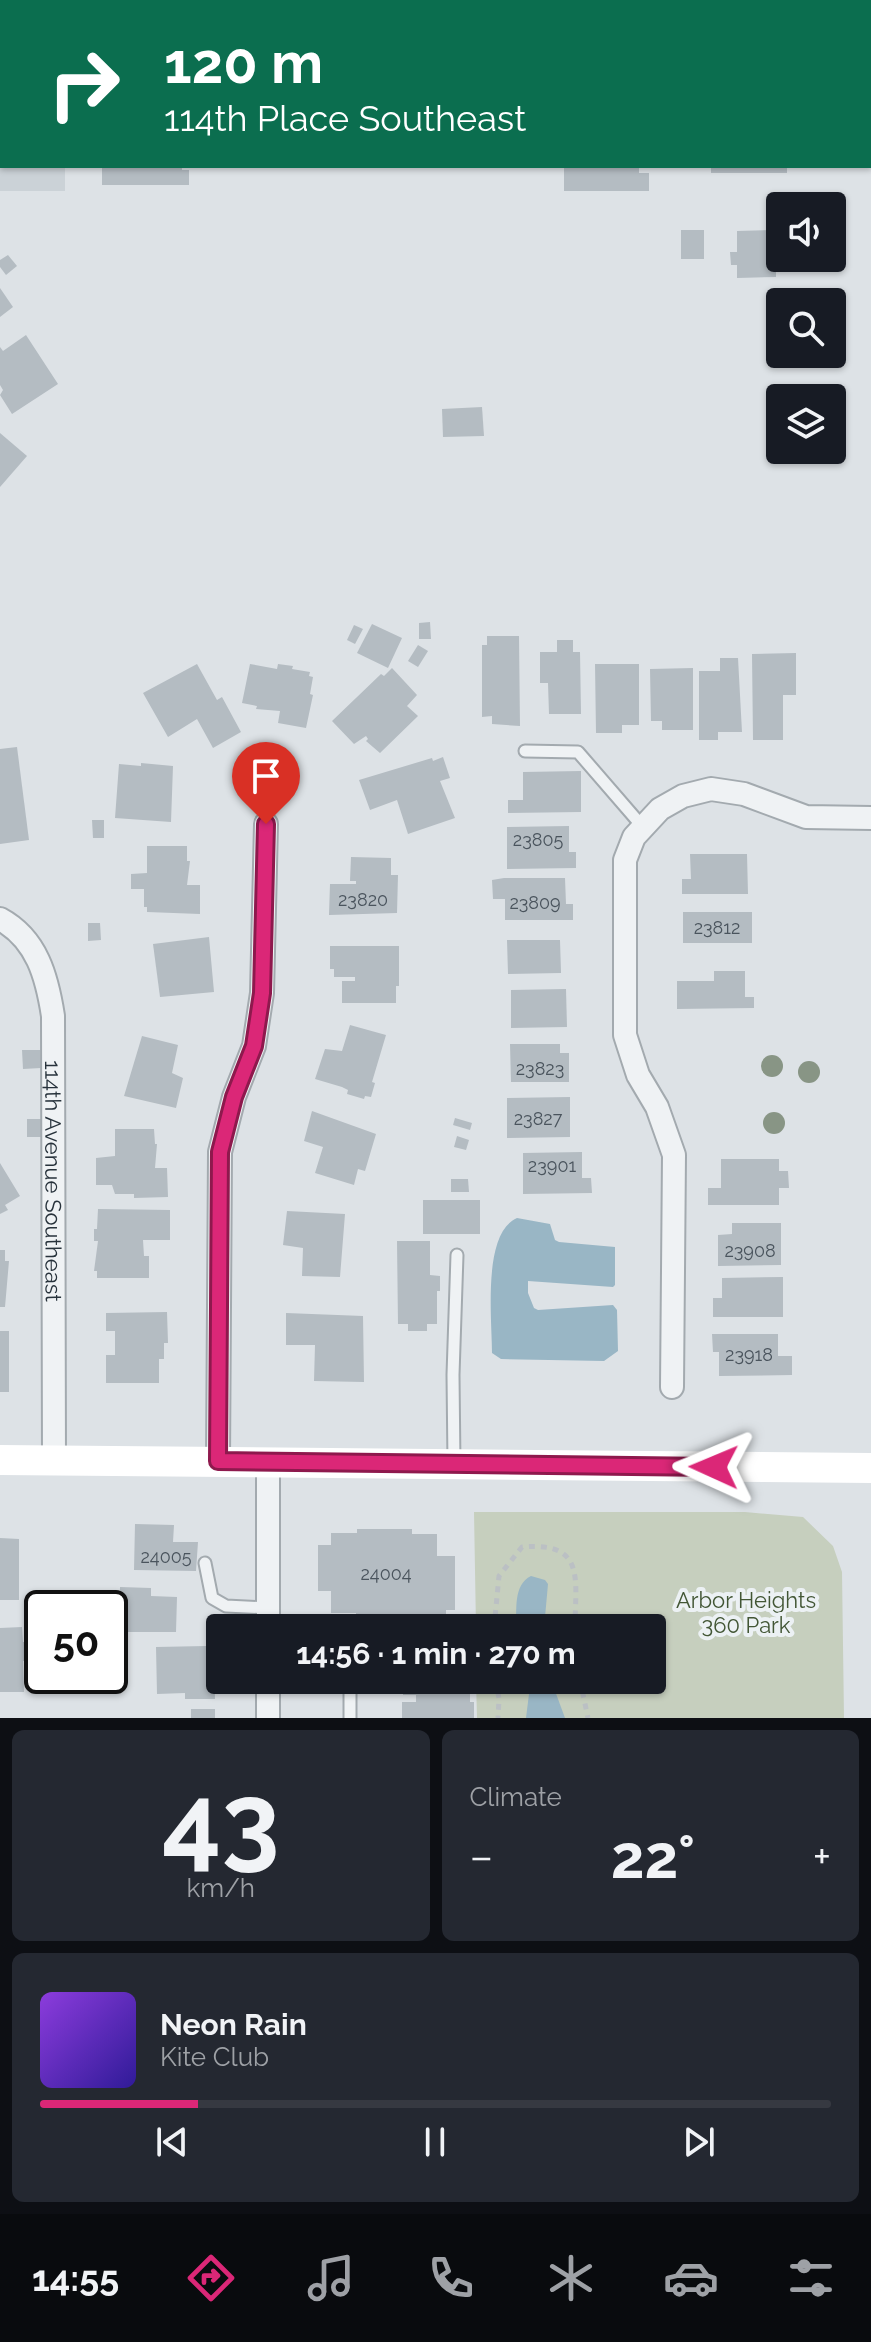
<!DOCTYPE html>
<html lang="en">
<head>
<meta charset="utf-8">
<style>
  body { margin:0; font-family:Raleway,sans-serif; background:#242831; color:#f1f3f6; height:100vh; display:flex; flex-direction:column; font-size:30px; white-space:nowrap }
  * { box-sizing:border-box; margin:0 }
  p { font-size:26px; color:#9ea1a6 }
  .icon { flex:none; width:44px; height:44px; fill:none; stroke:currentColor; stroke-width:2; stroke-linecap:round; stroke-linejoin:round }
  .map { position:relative; height:1718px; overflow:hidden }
  .drawer { display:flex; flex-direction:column; gap:12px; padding:12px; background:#0d0f14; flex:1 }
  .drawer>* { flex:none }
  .hud { position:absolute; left:0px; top:0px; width:872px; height:168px; box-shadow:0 2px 6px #0004; background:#0b6e4f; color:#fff; overflow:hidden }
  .buttons { position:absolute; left:766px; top:192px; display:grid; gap:16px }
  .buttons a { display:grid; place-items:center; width:80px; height:80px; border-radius:8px; background:#171b24; box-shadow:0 2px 6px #0004; font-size:40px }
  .speed { position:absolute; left:24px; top:1590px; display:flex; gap:16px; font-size:40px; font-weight:700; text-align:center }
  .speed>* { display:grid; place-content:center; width:104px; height:104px; border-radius:50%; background:#171b24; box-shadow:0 2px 6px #0004; line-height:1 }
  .speed .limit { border:4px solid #111; border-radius:12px; background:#fff; color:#111 }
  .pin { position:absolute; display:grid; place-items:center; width:68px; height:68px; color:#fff; margin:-82px -34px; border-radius:50% 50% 50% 0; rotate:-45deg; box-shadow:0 0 8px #0007 }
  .pin .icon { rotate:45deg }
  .me { position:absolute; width:88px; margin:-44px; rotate:271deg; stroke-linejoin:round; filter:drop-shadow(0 0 6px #0008) }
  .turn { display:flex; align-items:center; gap:28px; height:168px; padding:0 32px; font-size:36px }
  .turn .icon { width:104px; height:104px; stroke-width:2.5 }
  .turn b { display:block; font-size:56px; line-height:68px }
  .big { font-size:60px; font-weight:700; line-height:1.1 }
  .drawer .tile { flex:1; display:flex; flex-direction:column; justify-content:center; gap:12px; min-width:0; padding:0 28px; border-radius:12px; background:#242831 }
  .drawer .dial { align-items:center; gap:0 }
  .dial b { font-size:104px; line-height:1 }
  .song { display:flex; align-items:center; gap:24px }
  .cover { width:96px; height:96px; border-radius:12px; background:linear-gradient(135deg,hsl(270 70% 55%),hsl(250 70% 35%)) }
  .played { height:8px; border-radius:4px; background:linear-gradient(90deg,#db2777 20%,#363941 20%) }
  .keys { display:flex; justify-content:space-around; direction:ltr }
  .heat { display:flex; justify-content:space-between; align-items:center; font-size:44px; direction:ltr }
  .drawer .tiles { flex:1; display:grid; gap:12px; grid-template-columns:1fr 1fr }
  .tile:last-child { grid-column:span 2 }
  .trip { position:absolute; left:206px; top:1614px; width:460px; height:80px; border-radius:8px; background:#171b24; box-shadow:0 2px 6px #0004; font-weight:700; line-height:80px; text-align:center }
  .menu { display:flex; height:128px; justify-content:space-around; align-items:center; background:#090b0e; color:#9ea1a6 }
  .menu .icon { width:56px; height:56px }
  .menu .selected { color:#db2777 }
  .menu b { font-size:36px; color:#f1f3f6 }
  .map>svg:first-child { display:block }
</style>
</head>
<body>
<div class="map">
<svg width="871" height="1718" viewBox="0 0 871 1718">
  <rect width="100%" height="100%" fill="#dde2e6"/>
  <!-- built -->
  <path fill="#cbd2d7" d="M0,0H64L2,2V166H65V191H0Z"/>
  <!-- green -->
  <path fill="#c6cfbe" d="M474,1512H745L803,1517L833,1546L842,1572L844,1718H477L476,1680H652V1628H476Z"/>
  <!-- water -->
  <g fill="#99b6c5">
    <path d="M517,1218L550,1224L555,1240L559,1242L615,1247V1285L613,1287L528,1281V1293L534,1308L538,1310L613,1305L617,1310L618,1351L604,1361L501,1359L492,1353C492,1319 482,1233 517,1218Z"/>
    <path d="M531,1576L545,1580L548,1584L544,1628H516C517,1609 513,1585 531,1576Z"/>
    <path d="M527,1680H551L565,1718H526L529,1694Z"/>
  </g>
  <!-- building -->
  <g fill="#b4bcc2">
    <path d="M102,166H182V170H189V185H102Z"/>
    <path d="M564,166H639V173H649V191H564Z"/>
    <rect x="711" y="166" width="76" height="7"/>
    <rect x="681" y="230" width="23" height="29"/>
    <path d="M776,230V242H780V258H785V266H776V277L737,278V265H731L730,252H737V231Z"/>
    <path d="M8,255L17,266L6,275L0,267V260Z"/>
    <path d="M0,288L13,307L0,317Z"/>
    <path d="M26,335L58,384L12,414L0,395L3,390L0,385V347L3,351Z"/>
    <path d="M482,407L484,436L443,437L442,409Z"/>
    <path d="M0,433L27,456L0,487Z"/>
    <path d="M430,622L431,639H419V623Z"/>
    <path d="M372,624L402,638L388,668L357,653Z"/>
    <path d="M354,625L363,629L355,644L347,640Z"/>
    <path d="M487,636H519L520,726L492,724V716L482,717V645H487Z"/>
    <path d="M557,640H573V652H580L581,714H549L548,683H540V652H557Z"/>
    <path d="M418,645L428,651L418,667L408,661Z"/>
    <path d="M796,653V695H783V740H753L752,654Z"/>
    <path d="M720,658H738L742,732H718V740H699V671H720Z"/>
    <path d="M197,664L217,700L222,697L241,732L213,748L197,719L168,737L143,693Z"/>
    <path d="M250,664L277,669L278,664L293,666L292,669L310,672L309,676L313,677L310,694L313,695L306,728L278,723L280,711L256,709L257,706L242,703Z"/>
    <path d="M595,664H639V725H622V733H596Z"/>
    <path d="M392,668L417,695L407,706L418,716L380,753L366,741L368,739L366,736L354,744L332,721L381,674L384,676Z"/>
    <path d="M693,668V730H662V721H651L650,669Z"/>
    <path d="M17,747L29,840L0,844V749Z"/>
    <path d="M443,757L450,778L440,781L455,818L408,834L397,800L370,810L359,780L432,758L433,761Z"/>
    <path d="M141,763L173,766L171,822L115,818L119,764L141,766Z"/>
    <path d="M581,771V812L508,813V800H523V772Z"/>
    <path d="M92,820H104V838H93Z"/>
    <path d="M569,826V852H576V868L507,869V827Z"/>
    <path d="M147,846H187V861H190L187,885H200V914L147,912V907H144V889H131V874L147,873Z"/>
    <path d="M690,854H747L748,894H682V879H691Z"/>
    <path d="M351,857L391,858V875H398L397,913L329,915L330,884H356V881H350Z"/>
    <path d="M504,878H565L566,904H573V920H505V899H493L492,880Z"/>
    <rect x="683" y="912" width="69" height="31"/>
    <path d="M88,923H100L101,940L88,941Z"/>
    <path d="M209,937L214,992L160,997L153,944Z"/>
    <path d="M507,940H560L561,973L508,974Z"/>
    <path d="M330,946H399V986H396V1003H342V981H355V977H334V969H330Z"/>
    <path d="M714,971H745V997H754V1008L677,1009V981H714Z"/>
    <path d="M566,989L567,1027L511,1028V990Z"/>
    <path d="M350,1025L386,1035L372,1082L375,1083L371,1097L365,1096L364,1099L347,1094L348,1090L342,1087L315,1079L325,1049L342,1051Z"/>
    <path d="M142,1036L178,1045L172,1073L183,1078L176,1108L124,1096Z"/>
    <path d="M510,1044H560V1053H569V1082H511Z"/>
    <path d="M22,1050H40L41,1068L23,1069Z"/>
    <path d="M570,1097V1137L507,1138V1098Z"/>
    <path d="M312,1111L376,1134L365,1171L358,1169L354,1185L315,1173L323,1147L304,1141Z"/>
    <path d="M455,1118L472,1123L470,1130L453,1125Z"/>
    <rect x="27" y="1119" width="15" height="18"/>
    <path d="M115,1129H154L155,1144H157L155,1168H167L168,1197L134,1198V1194H115L112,1185H96V1158L115,1156Z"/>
    <path d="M457,1136L469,1140L466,1150L454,1147Z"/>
    <path d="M582,1152V1178H591L592,1193L523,1194V1153Z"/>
    <path d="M721,1159H779V1171H788L789,1188H779V1205H708V1188H721Z"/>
    <path d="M0,1163L20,1196L5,1205L8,1210L0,1214Z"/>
    <path d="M451,1179H468L469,1192H451Z"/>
    <rect x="423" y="1200" width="57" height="34"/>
    <path d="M98,1209L170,1210V1240H143L144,1256H149V1278H97V1271H94L98,1241H94V1229H97Z"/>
    <path d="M287,1211L345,1214L340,1277L302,1276L303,1248L283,1245Z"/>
    <path d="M732,1223H781V1265L718,1266V1235L732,1234Z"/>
    <path d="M397,1241H430V1275L440,1276V1291H437V1324H427V1331H408V1324H398Z"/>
    <path d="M0,1250H5V1261H9L5,1307H0Z"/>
    <path d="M783,1277V1317H713V1298H722V1278Z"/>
    <path d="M167,1312L168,1343H164V1359H159V1383H106V1355H115V1331H106V1313Z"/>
    <path d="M286,1313L363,1316L364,1382L314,1381L315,1345H286Z"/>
    <rect x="0" y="1331" width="9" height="61"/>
    <path d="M712,1334H778V1356H792V1375L719,1376V1352H713Z"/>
    <path d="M135,1524L174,1525L173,1542H198L196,1571L134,1570Z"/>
    <path d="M357,1529H412V1534H437V1556H455V1610H446V1621H441V1628H405V1618H356V1613H331V1591H318V1545H331V1533H357Z"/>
    <path d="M0,1538L19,1539V1600H0Z"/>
    <path d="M120,1587L151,1588V1596L177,1597L176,1632H119Z"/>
    <path d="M22,1627L23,1642H27V1661H23L24,1692H0V1628Z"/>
    <path d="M206,1646L210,1651L207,1670H214L215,1699H185V1693L157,1694L156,1647Z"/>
    <path d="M403,1680H470V1702H474V1718H402V1702H416V1695H403Z"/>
    <rect x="191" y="1709" width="24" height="9"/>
  </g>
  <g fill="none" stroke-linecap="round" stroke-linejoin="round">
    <defs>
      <g id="lane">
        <path d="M220,2V0"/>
        <path d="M683,2V0"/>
        <path d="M525,751L578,752L642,826"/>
        <path d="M454,1464L453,1375L457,1255"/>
        <path d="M205,1563L212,1598L226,1606L268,1608"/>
        <path d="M350,1680V1718"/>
      </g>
      <g id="street">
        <path id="s1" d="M0,919C37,939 47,977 53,1016L54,1461"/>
        <path d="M672,1387L674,1155L657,1107L638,1075L625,1035V860L634,837L660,809L683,796L711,789L744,794L806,817L871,818"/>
        <path d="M218,1461L220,1152L234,1097L254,1046L262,993L266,824"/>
        <path d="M268,1463V1628"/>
        <path d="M268,1680V1718"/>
      </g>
    </defs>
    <!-- lane casing -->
    <use href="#lane" stroke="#a3aaaf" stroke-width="15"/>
    <!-- street casing -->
    <use href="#street" stroke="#a3aaaf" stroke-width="26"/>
    <!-- path -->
    <g stroke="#bbc0c4" stroke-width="5" stroke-dasharray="6 6" stroke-linecap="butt">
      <path d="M494,1628L499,1576L522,1547C587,1541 575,1581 575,1628"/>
      <path d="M496,1680L499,1699L498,1718"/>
      <path d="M580,1680L588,1718"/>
    </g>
    <!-- lane -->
    <use href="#lane" stroke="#eff2f4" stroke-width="11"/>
    <!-- street -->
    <use href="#street" stroke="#eff2f4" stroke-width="22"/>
    <!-- secondary -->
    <path stroke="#fff" stroke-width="30" d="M0,1460L871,1468"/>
  </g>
  <!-- trees -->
  <g fill="#889585">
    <circle cx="772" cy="1066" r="11"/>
    <circle cx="809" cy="1072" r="11"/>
    <circle cx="774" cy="1123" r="11"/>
  </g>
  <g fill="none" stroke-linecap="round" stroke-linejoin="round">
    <defs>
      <path id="route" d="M266,824L262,993L254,1046L234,1097L220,1152L218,1461L714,1467"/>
    </defs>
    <!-- route casing -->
    <use href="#route" stroke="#8e194d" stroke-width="20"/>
    <!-- route -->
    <use href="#route" stroke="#db2777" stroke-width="14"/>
  </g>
  <g text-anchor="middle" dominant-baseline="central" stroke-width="8" stroke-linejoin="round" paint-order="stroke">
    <!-- number labels -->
    <g font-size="18" fill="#4a545d">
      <text x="538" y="839">23805</text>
      <text x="363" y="899">23820</text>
      <text x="535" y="902">23809</text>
      <text x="717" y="927">23812</text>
      <text x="540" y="1068">23823</text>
      <text x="538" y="1118">23827</text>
      <text x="552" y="1165">23901</text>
      <text x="750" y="1250">23908</text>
      <text x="749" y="1354">23918</text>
      <text x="166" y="1556">24005</text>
      <text x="386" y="1573">24004</text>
    </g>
    <!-- street labels -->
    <g font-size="22" fill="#27323b" stroke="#ecf1f4">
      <text stroke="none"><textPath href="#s1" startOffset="280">114th Avenue Southeast</textPath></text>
    </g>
    <!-- park labels -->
    <g font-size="22" fill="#425635" stroke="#ecf1f4">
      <text x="746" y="1600">Arbor Heights<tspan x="746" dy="25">360 Park</tspan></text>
    </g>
  </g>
</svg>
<div class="buttons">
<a><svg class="icon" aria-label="sound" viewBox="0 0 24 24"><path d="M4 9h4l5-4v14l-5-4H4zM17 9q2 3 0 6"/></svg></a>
<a><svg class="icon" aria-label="search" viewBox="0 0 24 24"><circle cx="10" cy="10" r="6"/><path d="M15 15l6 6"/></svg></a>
<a><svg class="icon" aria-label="layers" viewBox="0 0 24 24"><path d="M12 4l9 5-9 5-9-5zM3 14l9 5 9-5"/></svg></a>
</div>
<div class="speed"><div class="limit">50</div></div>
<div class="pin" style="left:266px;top:824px;background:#d93025"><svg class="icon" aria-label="arrive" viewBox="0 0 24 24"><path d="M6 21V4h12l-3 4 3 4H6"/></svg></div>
<svg class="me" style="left:714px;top:1467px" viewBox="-20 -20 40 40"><path d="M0-17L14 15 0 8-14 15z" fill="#db2777" stroke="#fff" stroke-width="4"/></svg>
<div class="trip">14:56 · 1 min · 270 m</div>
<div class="hud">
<div class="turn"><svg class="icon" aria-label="right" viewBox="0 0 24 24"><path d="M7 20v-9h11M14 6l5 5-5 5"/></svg><div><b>120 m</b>114th Place Southeast</div></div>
</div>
</div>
<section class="drawer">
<div class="tiles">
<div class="tile dial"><b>43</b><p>km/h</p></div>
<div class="tile"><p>Climate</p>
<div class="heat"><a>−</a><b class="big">22°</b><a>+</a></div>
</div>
<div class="tile">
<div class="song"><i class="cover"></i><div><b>Neon Rain</b><p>Kite Club</p></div></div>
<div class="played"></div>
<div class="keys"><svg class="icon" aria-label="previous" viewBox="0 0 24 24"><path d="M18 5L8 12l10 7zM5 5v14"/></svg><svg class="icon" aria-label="pause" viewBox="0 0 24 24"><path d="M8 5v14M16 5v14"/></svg><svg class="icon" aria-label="next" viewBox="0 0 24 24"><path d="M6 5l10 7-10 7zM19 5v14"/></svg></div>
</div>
</div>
</section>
<nav class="menu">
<b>14:55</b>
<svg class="icon selected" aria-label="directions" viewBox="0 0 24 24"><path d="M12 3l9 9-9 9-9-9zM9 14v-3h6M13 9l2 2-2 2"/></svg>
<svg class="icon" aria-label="music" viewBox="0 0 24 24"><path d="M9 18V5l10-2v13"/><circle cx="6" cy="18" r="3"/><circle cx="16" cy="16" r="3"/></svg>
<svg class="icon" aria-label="phone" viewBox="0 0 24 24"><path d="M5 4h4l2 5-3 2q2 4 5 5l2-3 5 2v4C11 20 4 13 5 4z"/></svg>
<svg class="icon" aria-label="climate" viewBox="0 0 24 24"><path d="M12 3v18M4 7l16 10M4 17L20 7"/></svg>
<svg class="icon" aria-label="car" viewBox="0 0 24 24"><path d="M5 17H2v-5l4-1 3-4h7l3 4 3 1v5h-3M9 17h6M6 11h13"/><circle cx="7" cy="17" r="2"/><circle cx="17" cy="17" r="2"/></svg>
<svg class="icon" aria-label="filters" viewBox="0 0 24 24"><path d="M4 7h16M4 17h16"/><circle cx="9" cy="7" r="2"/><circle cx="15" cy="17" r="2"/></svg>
</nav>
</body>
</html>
